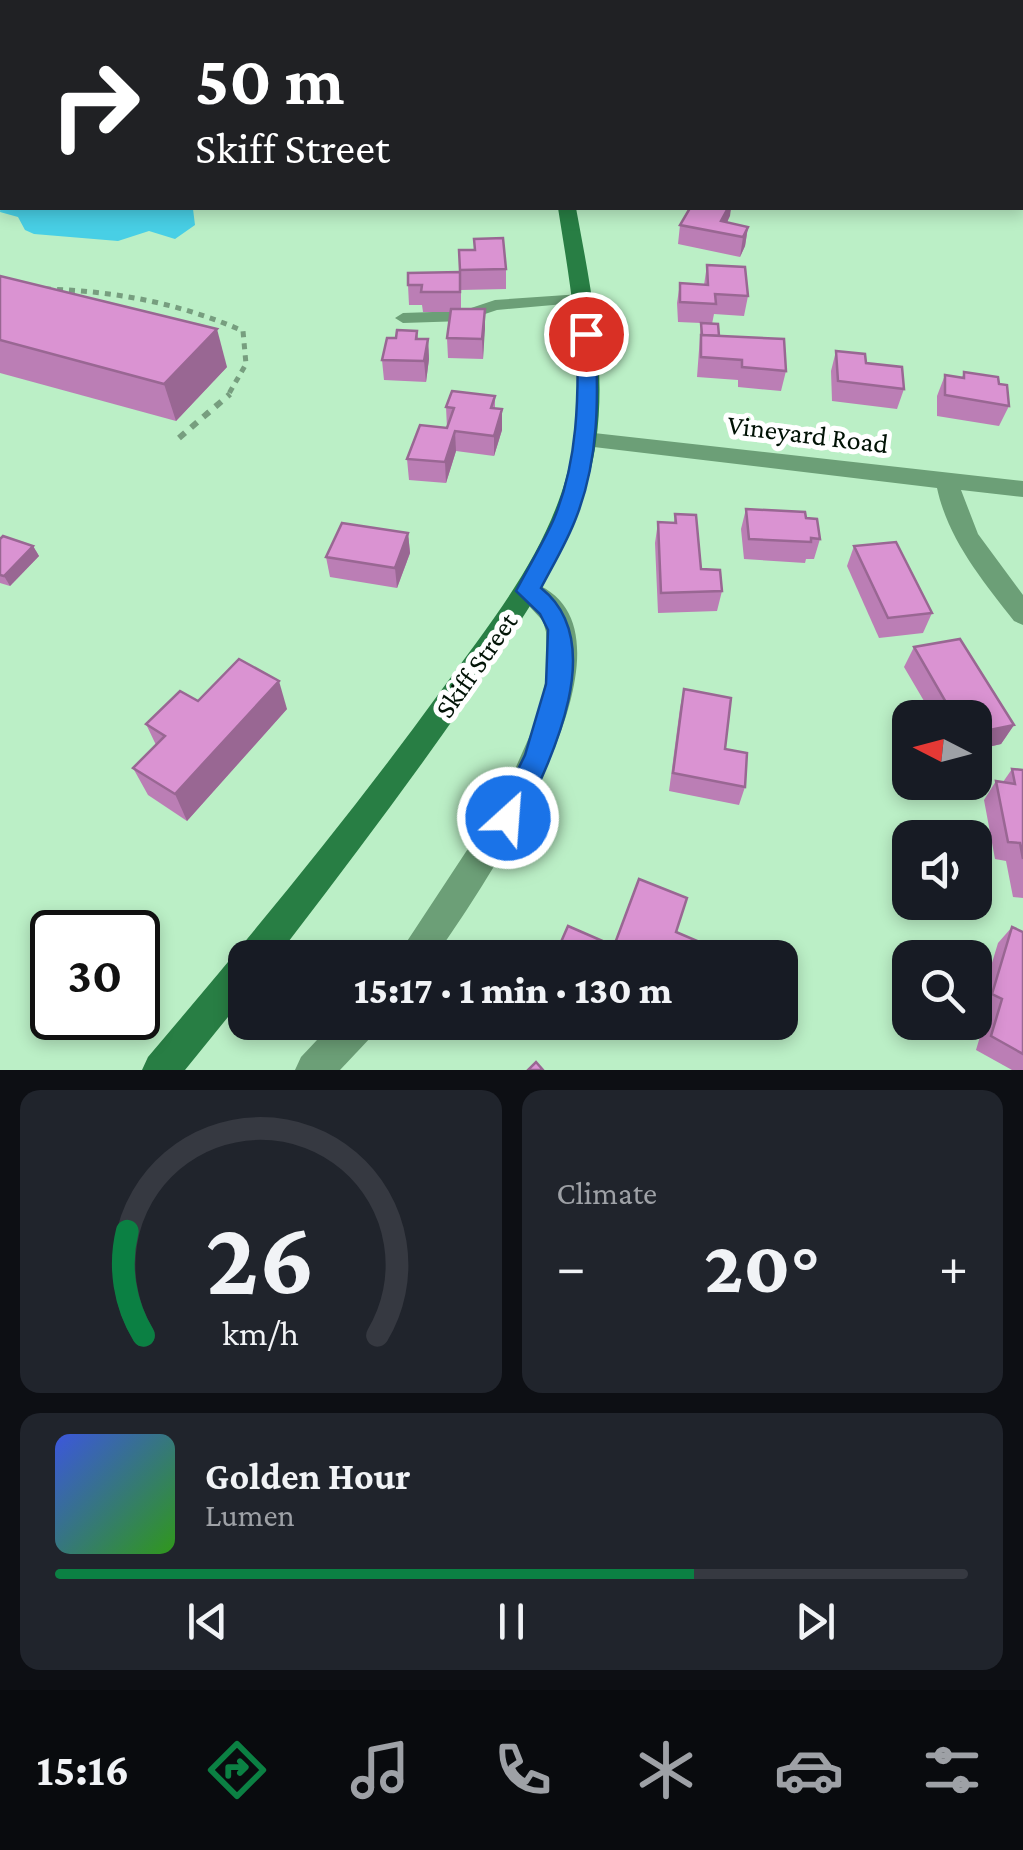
<!DOCTYPE html>
<html lang="en">
<head>
<meta charset="utf-8">
<style>
  body { margin:0; font-family:"Crimson Pro",serif; background:#20242c; color:#f1f3f6; height:100vh; display:flex; flex-direction:column; font-size:38px; white-space:nowrap }
  * { box-sizing:border-box; margin:0 }
  p { font-size:32px; color:#9ea1a6 }
  .icon { flex:none; width:55px; height:55px; fill:none; stroke:currentColor; stroke-width:2; stroke-linecap:round; stroke-linejoin:round }
  .map { position:relative; height:1070px; overflow:hidden }
  .details { display:flex; flex-direction:column; gap:20px; padding:20px; background:#0d0f14; flex:1 }
  .details>* { flex:none }
  .banner { position:absolute; left:0px; top:0px; width:1025px; height:210px; box-shadow:0 5px 15px #0003; background:#202124; color:#fff; overflow:hidden }
  .needle { width:65px; rotate:276deg }
  .tools { position:absolute; left:892px; top:700px; display:grid; gap:20px }
  .tools a { display:grid; place-items:center; width:100px; height:100px; border-radius:20px; background:#171b24; box-shadow:0 5px 15px #0003; font-size:50px }
  .speed { position:absolute; left:30px; top:910px; display:flex; gap:20px; font-size:50px; font-weight:700; text-align:center }
  .speed>* { display:grid; place-content:center; width:130px; height:130px; border-radius:50%; background:#171b24; box-shadow:0 5px 15px #0003; line-height:1 }
  .speed .limit { border:5px solid #111; border-radius:15px; background:#fff; color:#111 }
  .pin { position:absolute; display:grid; place-items:center; width:85px; height:85px; color:#fff; margin:-42px; border:5px solid #fff; border-radius:50%; box-shadow:0 2px 10px #0007 }
  .me { position:absolute; width:110px; margin:-55px; rotate:26deg; stroke-linejoin:round; filter:drop-shadow(0 0 8px #0008) }
  .turn { display:flex; align-items:center; gap:35px; height:210px; padding:0 30px; font-size:45px }
  .turn .icon { width:130px; height:130px; stroke-width:2.5 }
  .turn b { display:block; font-size:70px; line-height:85px }
  .big { font-size:75px; font-weight:800; line-height:1.1 }
  .details .card { flex:1; display:flex; flex-direction:column; justify-content:center; gap:15px; min-width:0; padding:0 35px; border-radius:20px; background:#20242c }
  .details .dial { align-items:center; gap:0 }
  .dial svg { height:260px; overflow:visible; fill:none; stroke:#363941; stroke-width:7; stroke-linecap:round; text-anchor:middle }
  .dial text { fill:#f1f3f6; stroke:none }
  .song { display:flex; align-items:center; gap:30px }
  .cover { width:120px; height:120px; border-radius:15px; background:linear-gradient(135deg,hsl(230 70% 55%),hsl(110 70% 35%)) }
  .played { height:10px; border-radius:5px; background:linear-gradient(90deg,#0b8043 70%,#363941 70%) }
  .keys { display:flex; justify-content:space-around; direction:ltr }
  .heat { display:flex; justify-content:space-between; align-items:center; font-size:55px; direction:ltr }
  .details .tiles { flex:1; display:grid; gap:20px; grid-template-columns:1fr 1fr }
  .card:last-child { grid-column:span 2 }
  .trip { position:absolute; left:228px; top:940px; width:570px; height:100px; border-radius:20px; background:#171b24; box-shadow:0 5px 15px #0003; font-weight:800; line-height:100px; text-align:center }
  .tab-bar { display:flex; height:160px; justify-content:space-around; align-items:center; background:#090b0e; color:#9ea1a6 }
  .tab-bar .icon { width:70px; height:70px }
  .tab-bar .on { color:#0b8043 }
  .tab-bar b { font-size:45px; color:#f1f3f6 }
  .map>svg:first-child { display:block }
</style>
</head>
<body>
<div class="map">
<svg width="1023" height="1070" viewBox="0 0 1023 1070">
  <rect width="100%" height="100%" fill="#bbefc6"/>
  <!-- water -->
  <path fill="#48cfe5" d="M2,196V208H189L193,209L195,225L175,239L149,231L118,241L34,234L25,230L18,217L0,212Z"/>
  <g fill="none" stroke-linecap="round" stroke-linejoin="round">
    <!-- path-far1 -->
    <path stroke="#779e7f" stroke-width="5" stroke-dasharray="6 6" stroke-linecap="butt" d="M45,289C115,291 179,303 243,331L246,364L227,397"/>
    <!-- path -->
    <path stroke="#779e7f" stroke-width="6" stroke-dasharray="8 8" stroke-linecap="butt" d="M179,438L230,394"/>
    <!-- lane -->
    <path fill="#6c9f77" fill-rule="evenodd" d="M581,294L589,299L587,302L497,310L464,321L403,323L395,318L403,313L462,311L495,300Z"/>
    <!-- street -->
    <g fill="#6c9f77" fill-rule="evenodd">
      <path d="M585,432L1023,481V497L961,490L978,534L1023,595V625L1014,621C982,580 948,539 937,488L577,445L574,440L577,435Z"/>
      <path d="M528,581C665,624 477,897 434,958H396L504,794L538,717L547,673L546,632L543,621L515,591L519,584Z"/>
      <path d="M334,1022H378L373,1035L340,1070H295L301,1057Z"/>
    </g>
    <!-- secondary -->
    <path fill="#287e44" fill-rule="evenodd" d="M558,208H576C590,284 607,364 596,442C582,541 519,624 464,704C409,783 351,860 292,937L276,958H245V996L185,1070H142L148,1057C249,938 348,819 440,692C489,625 543,559 566,478C590,390 572,296 558,208Z"/>
    <!-- primary -->
    <g fill="#235e35" fill-rule="evenodd">
      <rect x="0" y="9" width="2" height="8"/>
      <rect x="1022" y="120" width="1" height="10"/>
    </g>
  </g>
  <!-- wall -->
  <g fill="#bb7eb5">
    <path d="M690,208H731L727,223L748,227L745,246L740,257L678,244L680,225Z"/>
    <path d="M459,250L506,269V289L461,290V309H485L483,359L448,358L447,338L450,312H423L422,305H409L408,285L460,272Z"/>
    <path d="M707,265L748,296L744,316L714,314L712,324L719,336L786,371L781,391L738,387V380L697,377L701,323L678,322L677,303L680,283L704,285Z"/>
    <path d="M0,276L227,367L176,421L0,373Z"/>
    <path d="M417,331L418,339H428L429,359L426,382L384,380L382,360L396,338Z"/>
    <path d="M836,351L866,363L904,389L897,409L832,401L831,371Z"/>
    <path d="M964,372L999,384L1009,406L999,426L937,416V396L945,375L962,378Z"/>
    <path d="M495,396V409L502,430L494,456L456,451L446,483L409,480L407,459L447,428L446,407Z"/>
    <path d="M746,509L806,518L820,539L814,559H806L805,563L744,559L741,529Z"/>
    <path d="M675,514L701,569L722,591L717,611L658,613L655,543L658,522L674,523Z"/>
    <path d="M408,533L410,553L397,588L330,577L326,557Z"/>
    <path d="M0,539L33,546L39,556L10,586L0,583Z"/>
    <path d="M854,546L932,613L923,633L879,638L847,566Z"/>
    <path d="M914,647L1014,725L1001,744L975,750V718H934L904,667Z"/>
    <path d="M684,689L725,749L745,787L739,805L669,791L680,708Z"/>
    <path d="M198,701L287,709L187,821L148,795L133,768L156,745L146,724Z"/>
    <path d="M1012,769L1023,770V898L1013,897L1006,861L995,859L984,800L996,781L1003,782Z"/>
    <path d="M1012,927L1023,932V1070H1012L976,1050L987,1013L978,1009L998,943Z"/>
  </g>
  <!-- shaded-wall -->
  <g fill="#996793">
    <path d="M728,208H731L730,216L722,233L721,221Z"/>
    <path d="M748,227L745,246L740,257L743,237Z"/>
    <path d="M485,309V329L483,359L482,339Z"/>
    <path d="M217,329L227,367L176,421L164,384Z"/>
    <path d="M428,339L429,359L426,382L424,361Z"/>
    <path d="M502,409V430L494,456V436Z"/>
    <path d="M455,431L456,451L446,483L445,462Z"/>
    <path d="M408,533L410,553L397,588L395,568Z"/>
    <path d="M33,546L39,556L10,586L4,576Z"/>
    <path d="M279,681L287,709L187,821L175,794Z"/>
    <path d="M1014,725L1001,744L975,750V733Z"/>
  </g>
  <!-- building -->
  <g fill="#da93d2" stroke="#996793" stroke-width="2.5">
    <path d="M339,0H370L367,2H336Z"/>
    <path d="M383,0H462L460,2H381Z"/>
    <path d="M690,208H728L721,221L748,227L743,237L680,225Z"/>
    <path d="M503,238L506,269L460,270L459,250H475L474,239Z"/>
    <path d="M707,265L745,267L748,296L715,294L716,304L680,302V283L708,285Z"/>
    <path d="M460,272V292H421L422,285H408V273Z"/>
    <path d="M0,276L217,329L164,384L0,340Z"/>
    <path d="M451,309H485L482,339L447,338Z"/>
    <path d="M701,323L718,324L719,336L702,335Z"/>
    <path d="M397,330L417,331L416,339H428L424,361L382,360L387,338H396Z"/>
    <path d="M701,335L784,339L786,371L742,367V360L701,357Z"/>
    <path d="M836,351L865,354L866,363L902,367L904,389L838,381Z"/>
    <path d="M964,372L998,377L999,384L1007,385L1009,406L945,395V375L964,378Z"/>
    <path d="M452,391L495,396L491,408L502,409L494,436L455,431L445,462L407,459L420,425L447,428L454,408L446,407Z"/>
    <path d="M746,509L805,512L806,518L817,519L820,539L811,538V542L749,539Z"/>
    <path d="M675,514L696,515L701,569L720,570L722,591L661,593L658,522L676,523Z"/>
    <path d="M342,523L408,533L395,568L326,557Z"/>
    <path d="M3,536L33,546L4,576L0,575V539Z"/>
    <path d="M896,542L932,613L888,618L854,546Z"/>
    <path d="M960,639L1014,725L975,733V718H955L914,647Z"/>
    <path d="M239,659L279,681L175,794L133,768L165,736L146,724L180,691L198,701Z"/>
    <path d="M684,689L731,698L725,749L747,753L745,787L673,773Z"/>
    <path d="M1012,769L1023,770V859L1020,843L1008,842L996,781L1015,784Z"/>
    <path d="M639,879L687,898L676,932L716,949L714,958H554L568,926L614,946Z"/>
    <path d="M1012,927L1023,932V1054L991,1036L1002,999L992,994Z"/>
    <path d="M536,1062L543,1070H528Z"/>
  </g>
  <!-- route -->
  <path fill="#1a73e8" stroke="#114b97" stroke-width="2.5" d="M586,328L595,334C599,396 599,460 576,518C567,542 553,565 541,588C611,643 549,764 518,828L508,831L498,828L494,818L525,755L546,684L548,630L540,614L516,591C528,568 542,545 553,521C578,463 579,396 577,334Z"/>
  <g text-anchor="middle" dominant-baseline="central" stroke-width="10" stroke-linejoin="round" paint-order="stroke">
    <!-- street labels -->
    <g font-size="28" fill="#011205" stroke="#fff">
      <text transform="translate(808 434) rotate(7)">Vineyard Road</text>
      <text transform="translate(476 665) rotate(-55)">Skiff Street</text>
    </g>
  </g>
</svg>
<div class="tools">
<a><svg class="needle" viewBox="-14 -14 28 28"><path d="M0-13l5 13h-10z" fill="#e53935"/><path d="M0 13l5-13h-10z" fill="#9ea1a6"/></svg></a>
<a><svg class="icon" aria-label="sound" viewBox="0 0 24 24"><path d="M4 9h4l5-4v14l-5-4H4zM17 9q2 3 0 6"/></svg></a>
<a><svg class="icon" aria-label="search" viewBox="0 0 24 24"><circle cx="10" cy="10" r="6"/><path d="M15 15l6 6"/></svg></a>
</div>
<div class="speed"><div class="limit">30</div></div>
<div class="pin" style="left:586px;top:334px;background:#d93025"><svg class="icon" aria-label="arrive" viewBox="0 0 24 24"><path d="M6 21V4h12l-3 4 3 4H6"/></svg></div>
<svg class="me" style="left:508px;top:818px" viewBox="-20 -20 40 40"><circle r="17" fill="#1a73e8" stroke="#fff" stroke-width="3"/><path d="M0-11L8 9 0 5-8 9z" fill="#fff"/></svg>
<div class="trip">15:17 · 1 min · 130 m</div>
<div class="banner">
<div class="turn"><svg class="icon" aria-label="right" viewBox="0 0 24 24"><path d="M7 20v-9h11M14 6l5 5-5 5"/></svg><div><b>50 m</b>Skiff Street</div></div>
</div>
</div>
<section class="details">
<div class="tiles">
<div class="card dial"><svg viewBox="0 0 100 80">
<path d="M14 69A42 42 0 1 1 86 69"/>
<path d="M14 69A42 42 0 0 1 9 37" stroke="#0b8043"/>
<text x="50" y="56" font-size="32" font-weight="700">26</text>
<text x="50" y="72" font-size="11">km/h</text>
</svg></div>
<div class="card"><p>Climate</p>
<div class="heat"><a>−</a><b class="big">20°</b><a>+</a></div>
</div>
<div class="card">
<div class="song"><i class="cover"></i><div><b>Golden Hour</b><p>Lumen</p></div></div>
<div class="played"></div>
<div class="keys"><svg class="icon" aria-label="previous" viewBox="0 0 24 24"><path d="M18 5L8 12l10 7zM5 5v14"/></svg><svg class="icon" aria-label="pause" viewBox="0 0 24 24"><path d="M8 5v14M16 5v14"/></svg><svg class="icon" aria-label="next" viewBox="0 0 24 24"><path d="M6 5l10 7-10 7zM19 5v14"/></svg></div>
</div>
</div>
</section>
<nav class="tab-bar">
<b>15:16</b>
<svg class="icon on" aria-label="directions" viewBox="0 0 24 24"><path d="M12 3l9 9-9 9-9-9zM9 14v-3h6M13 9l2 2-2 2"/></svg>
<svg class="icon" aria-label="music" viewBox="0 0 24 24"><path d="M9 18V5l10-2v13"/><circle cx="6" cy="18" r="3"/><circle cx="16" cy="16" r="3"/></svg>
<svg class="icon" aria-label="phone" viewBox="0 0 24 24"><path d="M5 4h4l2 5-3 2q2 4 5 5l2-3 5 2v4C11 20 4 13 5 4z"/></svg>
<svg class="icon" aria-label="climate" viewBox="0 0 24 24"><path d="M12 3v18M4 7l16 10M4 17L20 7"/></svg>
<svg class="icon" aria-label="car" viewBox="0 0 24 24"><path d="M5 17H2v-5l4-1 3-4h7l3 4 3 1v5h-3M9 17h6M6 11h13"/><circle cx="7" cy="17" r="2"/><circle cx="17" cy="17" r="2"/></svg>
<svg class="icon" aria-label="filters" viewBox="0 0 24 24"><path d="M4 7h16M4 17h16"/><circle cx="9" cy="7" r="2"/><circle cx="15" cy="17" r="2"/></svg>
</nav>
</body>
</html>
